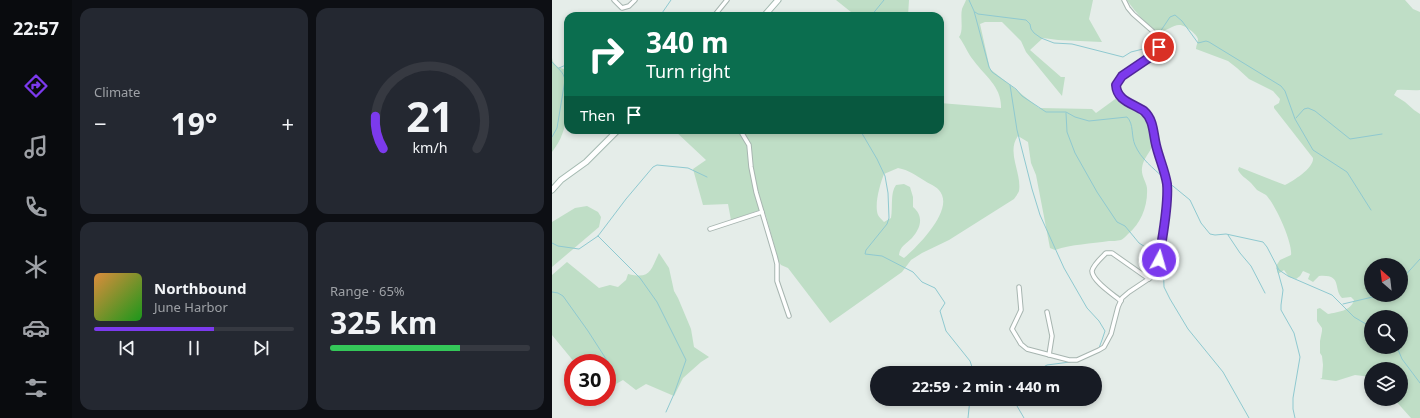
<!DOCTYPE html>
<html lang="en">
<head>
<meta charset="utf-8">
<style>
  body { margin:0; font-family:"Noto Sans",sans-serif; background:#242831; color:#f1f3f6; height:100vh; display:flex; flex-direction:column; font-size:15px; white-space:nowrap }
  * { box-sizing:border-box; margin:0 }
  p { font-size:13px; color:#9ea1a6 }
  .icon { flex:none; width:22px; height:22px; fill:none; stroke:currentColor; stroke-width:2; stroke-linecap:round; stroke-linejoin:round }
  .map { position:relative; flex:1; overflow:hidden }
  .drawer { display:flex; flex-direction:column; gap:8px; padding:8px; background:#0d0f14; width:480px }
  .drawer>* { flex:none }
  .guide { position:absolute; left:12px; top:12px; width:380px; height:122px; border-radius:12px; box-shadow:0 2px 6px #0003; background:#0b6e4f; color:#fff; overflow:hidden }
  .needle { width:26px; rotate:332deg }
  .fabs { position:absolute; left:812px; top:258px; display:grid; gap:8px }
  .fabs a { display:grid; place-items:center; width:44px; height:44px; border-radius:50%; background:#171b24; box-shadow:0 2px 6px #0003; font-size:20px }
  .speed { position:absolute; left:12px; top:354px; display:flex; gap:8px; font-size:20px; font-weight:700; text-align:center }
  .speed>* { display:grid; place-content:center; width:52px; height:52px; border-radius:50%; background:#171b24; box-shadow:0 2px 6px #0003; line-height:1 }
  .speed .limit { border:6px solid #d22; background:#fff; color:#111 }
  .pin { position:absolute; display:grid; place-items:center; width:34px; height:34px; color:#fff; margin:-17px; border:2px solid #fff; border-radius:50%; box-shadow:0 1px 4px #0007 }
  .me { position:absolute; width:44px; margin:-22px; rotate:6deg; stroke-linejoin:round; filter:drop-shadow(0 0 3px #0008) }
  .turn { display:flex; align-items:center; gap:14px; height:84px; padding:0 16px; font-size:18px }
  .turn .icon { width:52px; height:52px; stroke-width:2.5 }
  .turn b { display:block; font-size:28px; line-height:34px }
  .then { display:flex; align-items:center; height:38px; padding:0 16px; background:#0003; gap:8px; font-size:15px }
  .big { font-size:30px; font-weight:700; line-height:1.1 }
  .drawer .card { flex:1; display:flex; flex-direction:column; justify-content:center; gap:6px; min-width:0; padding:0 14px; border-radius:12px; background:#242831 }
  .drawer .dial { align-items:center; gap:0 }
  .dial svg { height:104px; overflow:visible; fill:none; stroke:#363941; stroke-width:7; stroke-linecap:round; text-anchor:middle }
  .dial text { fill:#f1f3f6; stroke:none }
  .song { display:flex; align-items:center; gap:12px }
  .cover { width:48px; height:48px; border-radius:6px; background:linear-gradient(135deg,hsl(30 70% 55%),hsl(120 70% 35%)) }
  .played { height:4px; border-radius:2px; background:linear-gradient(90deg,#7c3aed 60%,#363941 60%) }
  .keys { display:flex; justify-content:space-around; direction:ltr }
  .heat { display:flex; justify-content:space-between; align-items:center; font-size:22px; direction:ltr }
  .charge { height:6px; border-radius:3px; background:linear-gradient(90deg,#34c759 65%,#363941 0) }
  .drawer .tiles { flex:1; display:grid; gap:8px; grid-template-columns:repeat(2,1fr) }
  .trip { position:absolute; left:318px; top:366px; width:232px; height:40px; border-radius:20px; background:#171b24; box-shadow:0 2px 6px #0003; font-weight:700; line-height:40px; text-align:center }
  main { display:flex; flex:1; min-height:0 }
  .dock { display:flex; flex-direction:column; width:72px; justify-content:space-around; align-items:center; background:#090b0e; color:#9ea1a6 }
  .dock .icon { width:28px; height:28px }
  .dock .current { color:#7c3aed }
  .dock b { font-size:18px; color:#f1f3f6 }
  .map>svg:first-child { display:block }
</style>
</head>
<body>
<main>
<nav class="dock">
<b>22:57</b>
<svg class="icon current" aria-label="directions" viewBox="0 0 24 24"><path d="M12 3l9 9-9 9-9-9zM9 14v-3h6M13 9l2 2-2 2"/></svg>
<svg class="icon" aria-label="music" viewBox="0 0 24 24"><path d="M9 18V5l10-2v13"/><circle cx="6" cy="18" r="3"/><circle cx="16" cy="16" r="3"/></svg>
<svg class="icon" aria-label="phone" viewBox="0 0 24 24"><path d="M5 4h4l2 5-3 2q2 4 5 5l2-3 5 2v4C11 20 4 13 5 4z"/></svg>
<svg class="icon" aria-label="climate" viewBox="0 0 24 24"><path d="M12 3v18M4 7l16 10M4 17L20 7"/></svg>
<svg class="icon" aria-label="car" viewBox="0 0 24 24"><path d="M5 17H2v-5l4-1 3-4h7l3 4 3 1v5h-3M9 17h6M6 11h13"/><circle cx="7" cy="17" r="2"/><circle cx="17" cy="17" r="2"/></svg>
<svg class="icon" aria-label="filters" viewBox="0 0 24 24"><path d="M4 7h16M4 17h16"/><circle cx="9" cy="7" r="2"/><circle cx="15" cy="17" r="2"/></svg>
</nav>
<section class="drawer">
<div class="tiles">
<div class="card"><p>Climate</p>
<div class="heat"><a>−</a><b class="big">19°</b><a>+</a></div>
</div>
<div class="card dial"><svg viewBox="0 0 100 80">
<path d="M14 69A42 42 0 1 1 86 69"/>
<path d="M14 69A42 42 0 0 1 8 44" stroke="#7c3aed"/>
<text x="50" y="56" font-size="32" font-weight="700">21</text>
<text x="50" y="72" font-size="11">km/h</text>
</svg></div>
<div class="card">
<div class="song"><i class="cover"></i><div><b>Northbound</b><p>June Harbor</p></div></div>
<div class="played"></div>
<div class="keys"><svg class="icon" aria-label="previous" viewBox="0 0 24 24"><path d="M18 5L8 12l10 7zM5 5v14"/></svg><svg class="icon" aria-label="pause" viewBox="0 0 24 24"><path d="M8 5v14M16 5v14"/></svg><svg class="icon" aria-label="next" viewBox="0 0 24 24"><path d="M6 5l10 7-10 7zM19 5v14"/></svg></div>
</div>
<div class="card"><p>Range · 65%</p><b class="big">325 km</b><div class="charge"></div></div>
</div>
</section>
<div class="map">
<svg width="868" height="418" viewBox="0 0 868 418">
  <rect width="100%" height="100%" fill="#e5ede9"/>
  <!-- green -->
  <g fill="#bfdec6" fill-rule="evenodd">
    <path d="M284,0H357L356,16H304Z"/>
    <path d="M414,0H541L537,19L550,42L506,40L491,38L478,50L509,77H513L510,96L474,52L469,41L450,22H433L428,24L438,69L487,108L540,109L544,113L566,97C575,104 593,111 598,120C602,128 604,141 599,149C595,156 591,160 590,168C589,176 594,181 595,188C596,206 589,223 576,234C574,236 571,239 569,240C565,241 560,241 557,241C539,244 520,244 503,250L498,248L484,175L479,163L476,142L466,136C454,152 470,173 467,191C466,194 463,197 462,199L397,240L370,253L359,260L350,272L278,323L236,268L229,265L227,262L214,216L211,209L179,220L176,204L151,205L141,169L154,160L122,130H388V103L449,108C450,87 433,76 422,61C416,54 413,45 407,37C412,30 408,18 410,9C411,6 413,3 414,0ZM346,168C357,170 363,175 373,181C379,185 387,187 390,195C398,214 365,247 352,258L347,255C348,246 354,244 360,238C369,228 372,216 361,207V197L358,187L352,184L344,185C338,193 341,207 339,218L332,222C330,220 327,217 326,215C322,205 328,184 332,174Z"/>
    <path d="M575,0H853L861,9L868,12V90C860,91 853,89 845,90L842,95L853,102L862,110L868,114V418H859L842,399H849V369H819V377L803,375L784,381L768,379L770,378L771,365L770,356L768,353V341L770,331V328L765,321V309L768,308L776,314C786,312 799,311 802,300L799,297L790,298C781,289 791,274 767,276L761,282L756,279L758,274L751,271L748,276L744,279L737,277L732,270L726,274L724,266L728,260L739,255C741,243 723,204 714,195C711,193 708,192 705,190C703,188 701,185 699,183C694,178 689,176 686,170L687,167L733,185C741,181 762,168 761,158L722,108V106L727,103L728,99L721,91L697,79L685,68L676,61L644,49C644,46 646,42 646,39C645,34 632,24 627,25C620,25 613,33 606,31C597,28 580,8 575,0ZM819,265H849V295H819ZM819,317H849V347H819Z"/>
    <path d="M0,58C1,66 9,69 16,70C16,99 19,129 0,152Z"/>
    <path d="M35,206L46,212L49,217L47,227L0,267V222L23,208Z"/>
    <path d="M107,253L117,268L122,291L126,298L139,329L142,347L157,357L149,362L131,378L122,396L94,384L84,390L71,380L55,389V363H23L0,335V275L15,262L47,288L58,285L66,287L74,280L76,274C98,279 98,272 107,253Z"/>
  </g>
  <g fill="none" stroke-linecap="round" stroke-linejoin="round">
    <!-- stream -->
    <g stroke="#8fc9d0" stroke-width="1">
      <path d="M417,0L422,11L437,67L440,72L464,89L470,96L494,112H514L523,117L537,121L575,117C582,124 579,136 583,145C589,159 601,168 612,178"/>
      <path d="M423,12L426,14L474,20L478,24L479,29L482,33L489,38L502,43L520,44L571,57L579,52L599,47L604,37"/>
      <path d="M108,16L119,0"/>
      <path d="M319,16L332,0"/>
      <path d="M606,35L618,17L623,15L630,21L646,43L654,41L657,42L729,86L733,91L743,119L761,150L795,172L819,210"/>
      <path d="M0,62C5,68 12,72 13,80L5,128L0,137"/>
      <path d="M7,68L16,64"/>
      <path d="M458,85L465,130L480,189L488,215L512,268L535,308L547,321L553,331L550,340L547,348"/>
      <path d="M514,113L515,132L523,153L545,192L565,222L573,226L587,243L606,255"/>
      <path d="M744,118L752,109L756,108L763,111L798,139L830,134"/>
      <path d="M308,130L325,159L333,176L336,193L337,218L335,224L314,250L313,254L330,256L361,272L370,282L383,288L393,303L388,311L394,331L418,361L422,373"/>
      <path d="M616,182L638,200L649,223L658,234L663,235L674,234L711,242L715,247L727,270L736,276L780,295L802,317L819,327"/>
      <path d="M676,235L688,253L699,266L713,293"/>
      <path d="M46,236L88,278L105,302L134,360L122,394L114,412"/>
      <path d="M0,243L6,246L27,249L46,236L74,199L101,167L105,165L136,168L155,177"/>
      <path d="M608,257L611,259L612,287L618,299L636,329L671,372L697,418"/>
      <path d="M725,268L731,290L729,305V310L742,333L748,357L741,398V409L743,418"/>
      <path d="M849,280L868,259"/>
      <path d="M0,292L6,293L11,296L36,331L56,362"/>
      <path d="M791,304L829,295"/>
      <path d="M845,347L850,359L868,383"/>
      <path d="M481,373L495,365L518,362"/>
      <path d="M466,399L465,406L472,418"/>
      <path d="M416,418L418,399"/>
    </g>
    <defs>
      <g id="street">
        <path d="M62,0L70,8L77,6L83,0"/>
        <path d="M162,16L175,0"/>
        <path d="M188,130L197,145L199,167L204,192L223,256L225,264V281L237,316"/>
        <path d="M158,229L210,212"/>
        <path d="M467,287L469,310L460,329L469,344L475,349L517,360H525L547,350L552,347L559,334L566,307L570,298L577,292L601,276L604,273L607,260L614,208L615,183L598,118C588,104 565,105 564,85L570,76L604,53C608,47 609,40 605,35L581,14L576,8L572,0"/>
        <path d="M569,301C562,295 540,281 540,271C541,265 549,258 554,253H560L597,279"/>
        <path d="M495,312L500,336L497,355"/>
      </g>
      <g id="secondary">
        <path d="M212,16L226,0"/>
        <path d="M0,190L9,180L34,162L66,130"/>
      </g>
    </defs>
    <!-- street casing -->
    <use href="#street" stroke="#a7b5b0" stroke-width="5.5"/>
    <!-- secondary casing -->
    <use href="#secondary" stroke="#a3b9b0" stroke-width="7"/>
    <!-- street -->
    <use href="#street" stroke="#fff" stroke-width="3.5"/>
    <!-- secondary -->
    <use href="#secondary" stroke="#fff" stroke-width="5"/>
  </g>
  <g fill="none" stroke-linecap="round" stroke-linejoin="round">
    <defs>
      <path id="route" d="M607,47L604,53L570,76L564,85C565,101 580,103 592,111C602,120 601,133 604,145C607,158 613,171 615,184C617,206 610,237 607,260"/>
    </defs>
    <!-- route casing -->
    <use href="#route" stroke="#51269a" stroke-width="10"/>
    <!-- route -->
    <use href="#route" stroke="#7c3aed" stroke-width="7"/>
  </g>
</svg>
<div class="fabs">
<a><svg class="needle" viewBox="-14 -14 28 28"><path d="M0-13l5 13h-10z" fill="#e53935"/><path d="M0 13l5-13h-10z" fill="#9ea1a6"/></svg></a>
<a><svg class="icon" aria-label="search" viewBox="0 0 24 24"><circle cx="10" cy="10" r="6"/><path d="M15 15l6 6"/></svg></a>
<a><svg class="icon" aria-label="layers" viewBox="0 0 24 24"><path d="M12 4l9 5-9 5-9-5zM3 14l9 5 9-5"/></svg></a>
</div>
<div class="speed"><div class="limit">30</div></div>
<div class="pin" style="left:607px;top:47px;background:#d93025"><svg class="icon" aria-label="arrive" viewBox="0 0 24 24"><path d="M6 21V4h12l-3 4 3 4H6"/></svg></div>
<svg class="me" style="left:607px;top:260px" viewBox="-20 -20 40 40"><circle r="17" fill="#7c3aed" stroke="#fff" stroke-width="3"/><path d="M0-11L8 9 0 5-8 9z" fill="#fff"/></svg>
<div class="trip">22:59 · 2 min · 440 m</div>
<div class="guide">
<div class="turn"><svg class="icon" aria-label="right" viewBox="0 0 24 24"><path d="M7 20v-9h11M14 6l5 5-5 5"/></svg><div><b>340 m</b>Turn right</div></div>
<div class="then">Then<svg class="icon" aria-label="arrive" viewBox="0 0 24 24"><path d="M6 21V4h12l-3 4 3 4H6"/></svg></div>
</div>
</div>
</main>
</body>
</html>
